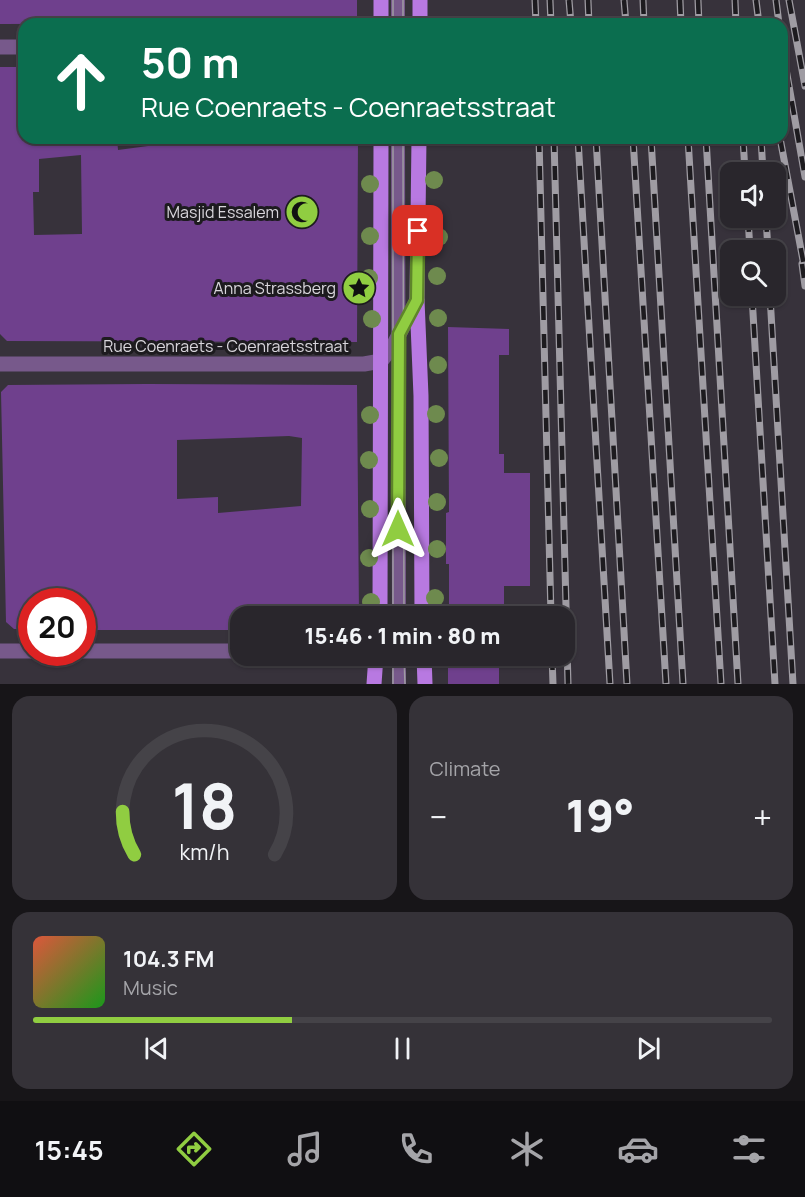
<!DOCTYPE html>
<html lang="en">
<head>
<meta charset="utf-8">
<style>
  body { margin:0; font-family:Manrope,sans-serif; background:#353238; color:#f1f3f6; height:100vh; display:flex; flex-direction:column; font-size:22px; white-space:nowrap }
  * { box-sizing:border-box; margin:0 }
  p { font-size:20px; color:#a5a5a9 }
  .icon { flex:none; width:33px; height:33px; fill:none; stroke:currentColor; stroke-width:2; stroke-linecap:round; stroke-linejoin:round }
  .map { position:relative; height:684px; overflow:hidden }
  .panel { display:flex; flex-direction:column; gap:12px; padding:12px; background:#171518; flex:1 }
  .panel>* { flex:none }
  .hud { position:absolute; left:18px; top:18px; width:770px; height:126px; border-radius:18px; box-shadow:0 2px 4px #0004,0 0 0 2px #454348; background:#0b6e4f; color:#fff; overflow:hidden }
  .buttons { position:absolute; left:720px; top:162px; display:grid; gap:12px }
  .buttons a { display:grid; place-items:center; width:66px; height:66px; border-radius:12px; background:#29262c; box-shadow:0 2px 4px #0004,0 0 0 2px #454348; font-size:30px }
  .speed { position:absolute; left:18px; top:588px; display:flex; gap:12px; font-size:30px; font-weight:700; text-align:center }
  .speed>* { display:grid; place-content:center; width:78px; height:78px; border-radius:50%; background:#29262c; box-shadow:0 2px 4px #0004,0 0 0 2px #454348; line-height:1 }
  .speed .limit { border:9px solid #d22; background:#fff; color:#111 }
  .pin { position:absolute; display:grid; place-items:center; width:51px; height:51px; color:#fff; margin:-26px; border-radius:12px; box-shadow:0 3px 9px #0006 }
  .me { position:absolute; width:66px; margin:-33px; rotate:0deg; stroke-linejoin:round; filter:drop-shadow(0 0 4px #0008) }
  .turn { display:flex; align-items:center; gap:21px; height:126px; padding:0 24px; font-size:27px }
  .turn .icon { width:78px; height:78px; stroke-width:2.5 }
  .turn b { display:block; font-size:42px; line-height:51px }
  .big { font-size:45px; font-weight:800; line-height:1.1 }
  .panel .tile { flex:1; display:flex; flex-direction:column; justify-content:center; gap:9px; min-width:0; padding:0 21px; border-radius:18px; background:#353238 }
  .panel .dial { align-items:center; gap:0 }
  .dial svg { height:156px; overflow:visible; fill:none; stroke:#454348; stroke-width:7; stroke-linecap:round; text-anchor:middle }
  .dial text { fill:#f1f3f6; stroke:none }
  .song { display:flex; align-items:center; gap:18px }
  .cover { width:72px; height:72px; border-radius:9px; background:linear-gradient(135deg,hsl(10 70% 55%),hsl(120 70% 35%)) }
  .played { height:6px; border-radius:3px; background:linear-gradient(90deg,#90cd41 35%,#454348 35%) }
  .keys { display:flex; justify-content:space-around; direction:ltr }
  .heat { display:flex; justify-content:space-between; align-items:center; font-size:33px; direction:ltr }
  .panel .tiles { flex:1; display:grid; gap:12px; grid-template-columns:1fr 1fr }
  .tile:last-child { grid-column:span 2 }
  .trip { position:absolute; left:230px; top:606px; width:345px; height:60px; border-radius:18px; background:#29262c; box-shadow:0 2px 4px #0004,0 0 0 2px #454348; font-weight:800; line-height:60px; text-align:center }
  .menu { display:flex; height:96px; justify-content:space-around; align-items:center; background:#100f12; color:#a5a5a9 }
  .menu .icon { width:42px; height:42px }
  .menu .current { color:#90cd41 }
  .menu b { font-size:27px; color:#f1f3f6 }
  .map>svg:first-child { display:block }
</style>
</head>
<body>
<div class="map">
<svg width="805" height="684" viewBox="0 0 805 684">
  <rect width="100%" height="100%" fill="#37323b"/>
  <!-- building -->
  <g fill="#6f408d" fill-rule="evenodd">
    <path d="M0,0H357V23L0,24Z"/>
    <path d="M0,67H24V138H117L118,150L208,138H358L357,342L7,341L0,334ZM81,155L82,234L34,235L33,192H39V159Z"/>
    <path d="M448,327L509,329V355H499V454H504V473H530V586H504V616H449V564H446V513L449,512Z"/>
    <path d="M147,384L357,385L359,616H240V630H82V602H32V629H14L6,622L1,392L8,385ZM289,436L302,438L301,506L218,513V497L177,499V440Z"/>
    <rect x="448" y="656" width="51" height="28"/>
  </g>
  <g fill="none" stroke-linecap="round" stroke-linejoin="round">
    <!-- lane -->
    <g stroke="#77598b" stroke-width="14">
      <path d="M398,0V24"/>
      <path d="M398,138L399,616"/>
      <path d="M399,656V684"/>
    </g>
    <!-- street -->
    <g stroke="#77598b" stroke-width="15">
      <path d="M0,47H24"/>
      <path d="M0,364H364L381,361L393,346L417,300"/>
      <path d="M0,651H32"/>
      <path d="M82,651H240"/>
    </g>
    <!-- primary -->
    <g stroke="#b879e1" stroke-width="15">
      <path d="M381,0V24"/>
      <path d="M420,24V0"/>
      <path d="M419,138L417,300L421,396L422,616"/>
      <path d="M380,616L381,138"/>
      <path d="M424,656L425,684"/>
      <path d="M374,684L376,656"/>
    </g>
    <!-- tram -->
    <g stroke="#9f9ca3" stroke-width="1.5">
      <path d="M393,0V24"/>
      <path d="M403,0V24"/>
      <path d="M393,138V616"/>
      <path d="M403,138L404,616"/>
      <path d="M404,656L405,684"/>
      <path d="M393,684V656"/>
    </g>
    <defs>
      <g id="rail">
        <path d="M535,0L536,24"/>
        <path d="M550,0L551,24"/>
        <path d="M569,0L571,24"/>
        <path d="M588,0L589,24"/>
        <path d="M624,0L626,24"/>
        <path d="M643,0L644,24"/>
        <path d="M680,0L681,24"/>
        <path d="M698,0L699,24"/>
        <path d="M735,0L736,24"/>
        <path d="M756,0L759,24"/>
        <path d="M776,0L779,24"/>
        <path d="M789,0L805,86"/>
        <path d="M782,46L805,177"/>
        <path d="M539,138L551,616"/>
        <path d="M554,138L568,684"/>
        <path d="M578,138L610,684"/>
        <path d="M596,138L627,684"/>
        <path d="M633,138L666,684"/>
        <path d="M651,138L683,684"/>
        <path d="M688,138L721,684"/>
        <path d="M706,138L738,684"/>
        <path d="M743,138L745,172"/>
        <path d="M761,138L763,172"/>
        <path d="M780,138L805,271"/>
        <path d="M748,218L750,250"/>
        <path d="M766,218L768,250"/>
        <path d="M802,264L805,286"/>
        <path d="M752,296L775,684"/>
        <path d="M770,296L793,684"/>
        <path d="M552,656L553,684"/>
      </g>
    </defs>
    <!-- rail casing -->
    <use href="#rail" stroke="#9f9ca3" stroke-width="7"/>
    <!-- rail -->
    <use href="#rail" stroke="#1d1b1f" stroke-width="4.5" stroke-dasharray="14" stroke-linecap="butt"/>
  </g>
  <!-- trees -->
  <g fill="#6e8a4e">
    <circle cx="434" cy="180" r="9"/>
    <circle cx="370" cy="184" r="9"/>
    <circle cx="370" cy="236" r="9"/>
    <circle cx="439" cy="237" r="9"/>
    <circle cx="437" cy="276" r="9"/>
    <circle cx="369" cy="278" r="9"/>
    <circle cx="438" cy="318" r="9"/>
    <circle cx="372" cy="319" r="9"/>
    <circle cx="438" cy="365" r="9"/>
    <circle cx="436" cy="414" r="9"/>
    <circle cx="370" cy="415" r="9"/>
    <circle cx="439" cy="458" r="9"/>
    <circle cx="369" cy="460" r="9"/>
    <circle cx="437" cy="502" r="9"/>
    <circle cx="370" cy="509" r="9"/>
    <circle cx="437" cy="549" r="9"/>
    <circle cx="369" cy="558" r="9"/>
    <circle cx="435" cy="598" r="9"/>
    <circle cx="371" cy="602" r="9"/>
  </g>
  <g fill="none" stroke-linecap="round" stroke-linejoin="round">
    <defs>
      <path id="route" d="M398,529L399,334L417,300L418,231"/>
    </defs>
    <!-- route casing -->
    <use href="#route" stroke="#5e852a" stroke-width="15"/>
    <!-- route -->
    <use href="#route" stroke="#90cd41" stroke-width="10"/>
  </g>
  <!-- icons -->
  <defs>
    <symbol id="mosque-disc" viewBox="-11 -11 22 22"><circle r="9.5" fill="#90cd41" stroke="#1d1b1f"/><path d="M3.5-4.9A6 6 0 1 0 3.5 4.9A5 5 0 1 1 3.5-4.9Z" fill="#111"/></symbol>
    <symbol id="sight-disc" viewBox="-11 -11 22 22"><circle r="9.5" fill="#90cd41" stroke="#1d1b1f"/><path d="M0-6L1.8-2.2L6-1.7L2.9 1.2L3.7 5.4L0 3.3L-3.7 5.4L-2.9 1.2L-6-1.7L-1.8-2.2Z" fill="#111"/></symbol>
  </defs>
  <g fill-rule="evenodd">
    <use href="#mosque-disc" x="283" y="193" width="38" height="38"/>
    <use href="#sight-disc" x="340" y="269" width="38" height="38"/>
  </g>
  <g text-anchor="middle" dominant-baseline="central" stroke-width="6" stroke-linejoin="round" paint-order="stroke">
    <!-- poi labels -->
    <g font-size="16" fill="#d9d6dc" stroke="#1d1b1f" text-anchor="end">
      <text x="279" y="212">Masjid Essalem</text>
      <text x="336" y="288">Anna Strassberg</text>
    </g>
    <!-- street labels -->
    <g font-size="16" fill="#d9d6dc" stroke="#1d1b1f">
      <text x="226" y="346">Rue Coenraets - Coenraetsstraat</text>
    </g>
  </g>
</svg>
<div class="buttons">
<a><svg class="icon" aria-label="sound" viewBox="0 0 24 24"><path d="M4 9h4l5-4v14l-5-4H4zM17 9q2 3 0 6"/></svg></a>
<a><svg class="icon" aria-label="search" viewBox="0 0 24 24"><circle cx="10" cy="10" r="6"/><path d="M15 15l6 6"/></svg></a>
</div>
<div class="speed"><div class="limit">20</div></div>
<div class="pin" style="left:418px;top:231px;background:#d93025"><svg class="icon" aria-label="arrive" viewBox="0 0 24 24"><path d="M6 21V4h12l-3 4 3 4H6"/></svg></div>
<svg class="me" style="left:398px;top:529px" viewBox="-20 -20 40 40"><path d="M0-17L14 15 0 8-14 15z" fill="#90cd41" stroke="#fff" stroke-width="4"/></svg>
<div class="trip">15:46 · 1 min · 80 m</div>
<div class="hud">
<div class="turn"><svg class="icon" aria-label="ahead" viewBox="0 0 24 24"><path d="M12 20V5M6 11l6-6 6 6"/></svg><div><b>50 m</b>Rue Coenraets - Coenraetsstraat</div></div>
</div>
</div>
<section class="panel">
<div class="tiles">
<div class="tile dial"><svg viewBox="0 0 100 80">
<path d="M14 69A42 42 0 1 1 86 69"/>
<path d="M14 69A42 42 0 0 1 8 47" stroke="#90cd41"/>
<text x="50" y="56" font-size="32" font-weight="700">18</text>
<text x="50" y="72" font-size="11">km/h</text>
</svg></div>
<div class="tile"><p>Climate</p>
<div class="heat"><a>−</a><b class="big">19°</b><a>+</a></div>
</div>
<div class="tile">
<div class="song"><i class="cover"></i><div><b>104.3 FM</b><p>Music</p></div></div>
<div class="played"></div>
<div class="keys"><svg class="icon" aria-label="previous" viewBox="0 0 24 24"><path d="M18 5L8 12l10 7zM5 5v14"/></svg><svg class="icon" aria-label="pause" viewBox="0 0 24 24"><path d="M8 5v14M16 5v14"/></svg><svg class="icon" aria-label="next" viewBox="0 0 24 24"><path d="M6 5l10 7-10 7zM19 5v14"/></svg></div>
</div>
</div>
</section>
<nav class="menu">
<b>15:45</b>
<svg class="icon current" aria-label="directions" viewBox="0 0 24 24"><path d="M12 3l9 9-9 9-9-9zM9 14v-3h6M13 9l2 2-2 2"/></svg>
<svg class="icon" aria-label="music" viewBox="0 0 24 24"><path d="M9 18V5l10-2v13"/><circle cx="6" cy="18" r="3"/><circle cx="16" cy="16" r="3"/></svg>
<svg class="icon" aria-label="phone" viewBox="0 0 24 24"><path d="M5 4h4l2 5-3 2q2 4 5 5l2-3 5 2v4C11 20 4 13 5 4z"/></svg>
<svg class="icon" aria-label="climate" viewBox="0 0 24 24"><path d="M12 3v18M4 7l16 10M4 17L20 7"/></svg>
<svg class="icon" aria-label="car" viewBox="0 0 24 24"><path d="M5 17H2v-5l4-1 3-4h7l3 4 3 1v5h-3M9 17h6M6 11h13"/><circle cx="7" cy="17" r="2"/><circle cx="17" cy="17" r="2"/></svg>
<svg class="icon" aria-label="filters" viewBox="0 0 24 24"><path d="M4 7h16M4 17h16"/><circle cx="9" cy="7" r="2"/><circle cx="15" cy="17" r="2"/></svg>
</nav>
</body>
</html>
